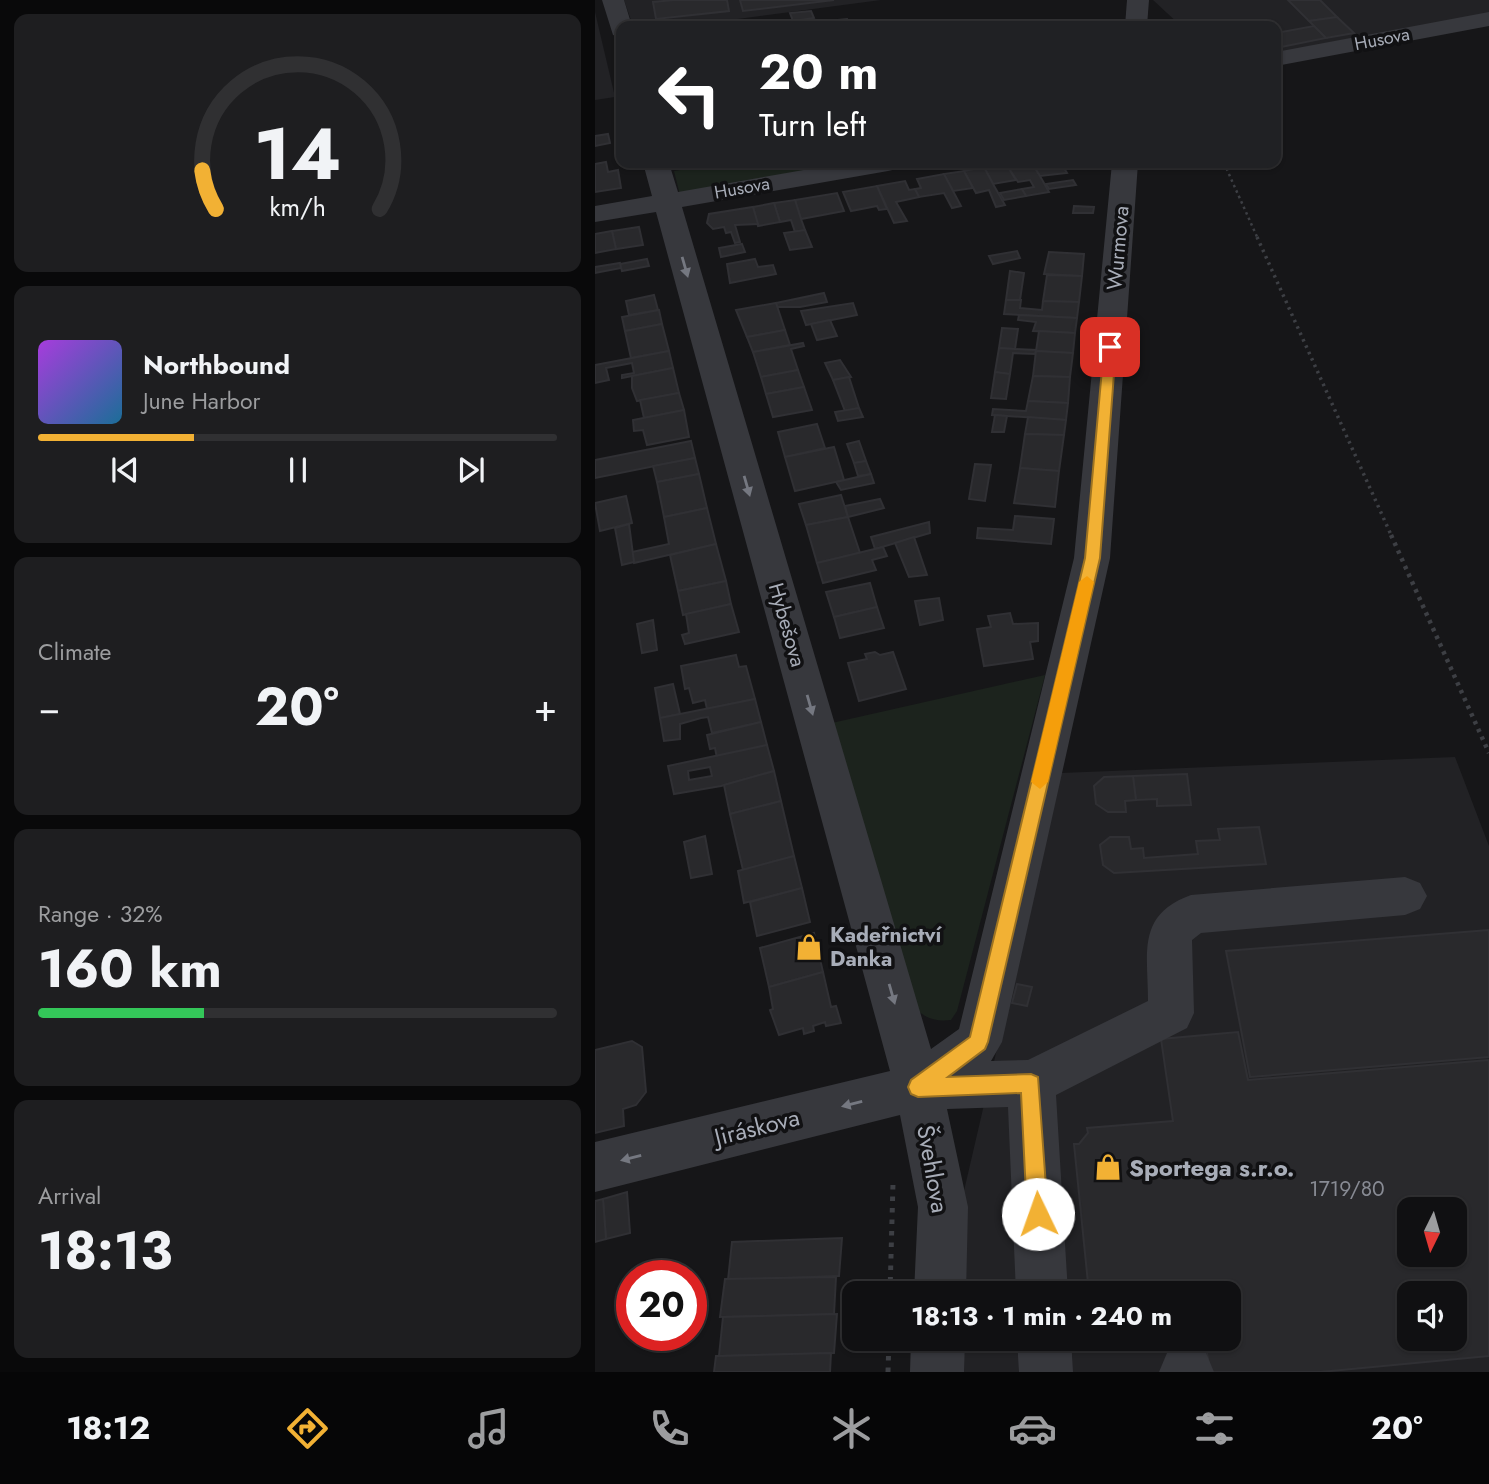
<!DOCTYPE html>
<html lang="en">
<head>
<meta charset="utf-8">
<style>
  body { margin:0; font-family:Jost,sans-serif; background:#1e1e20; color:#f1f3f6; height:100vh; display:flex; flex-direction:column; font-size:26px; white-space:nowrap }
  * { box-sizing:border-box; margin:0 }
  p { font-size:23px; color:#9c9d9f }
  .icon { flex:none; width:38px; height:38px; fill:none; stroke:currentColor; stroke-width:2; stroke-linecap:round; stroke-linejoin:round }
  .map { position:relative; flex:1; overflow:hidden }
  .drawer { display:flex; flex-direction:column; gap:14px; padding:14px; background:#09090a; width:595px }
  .drawer>* { flex:none }
  .hud { position:absolute; left:21px; top:21px; width:665px; height:147px; border-radius:14px; box-shadow:0 2px 5px #0004,0 0 0 2px #303032; background:#202124; color:#fff; overflow:hidden }
  .needle { width:46px; rotate:185deg }
  .buttons { position:absolute; left:802px; top:1197px; display:grid; gap:14px }
  .buttons a { display:grid; place-items:center; width:70px; height:70px; border-radius:14px; background:#101012; box-shadow:0 2px 5px #0004,0 0 0 2px #303032; font-size:35px }
  .speed { position:absolute; left:21px; top:1260px; display:flex; gap:14px; font-size:35px; font-weight:700; text-align:center }
  .speed>* { display:grid; place-content:center; width:91px; height:91px; border-radius:50%; background:#101012; box-shadow:0 2px 5px #0004,0 0 0 2px #303032; line-height:1 }
  .speed .limit { border:10px solid #d22; background:#fff; color:#111 }
  .pin { position:absolute; display:grid; place-items:center; width:60px; height:60px; color:#fff; margin:-30px; border-radius:14px; box-shadow:0 4px 10px #0006 }
  .me { position:absolute; width:77px; margin:-38px; rotate:357deg; stroke-linejoin:round; filter:drop-shadow(0 0 5px #0008) }
  .turn { display:flex; align-items:center; gap:24px; height:147px; padding:0 28px; font-size:32px }
  .turn .icon { width:91px; height:91px; stroke-width:2.5 }
  .turn b { display:block; font-size:49px; line-height:60px }
  .big { font-size:52px; font-weight:700; line-height:1.1 }
  .drawer .widget { flex:1; display:flex; flex-direction:column; justify-content:center; gap:10px; min-width:0; padding:0 24px; border-radius:14px; background:#1e1e20 }
  .drawer .dial { align-items:center; gap:0 }
  .dial svg { height:182px; overflow:visible; fill:none; stroke:#303032; stroke-width:7; stroke-linecap:round; text-anchor:middle }
  .dial text { fill:#f1f3f6; stroke:none }
  .song { display:flex; align-items:center; gap:21px }
  .cover { width:84px; height:84px; border-radius:10px; background:linear-gradient(135deg,hsl(280 70% 55%),hsl(200 70% 35%)) }
  .played { height:7px; border-radius:4px; background:linear-gradient(90deg,#f2b134 30%,#303032 30%) }
  .keys { display:flex; justify-content:space-around; direction:ltr }
  .heat { display:flex; justify-content:space-between; align-items:center; font-size:38px; direction:ltr }
  .charge { height:10px; border-radius:5px; background:linear-gradient(90deg,#34c759 32%,#303032 0) }
  .trip { position:absolute; left:247px; top:1281px; width:399px; height:70px; border-radius:14px; background:#101012; box-shadow:0 2px 5px #0004,0 0 0 2px #303032; font-weight:700; line-height:70px; text-align:center }
  .tab-bar { display:flex; height:112px; justify-content:space-around; align-items:center; background:#060607; color:#9c9d9f }
  .tab-bar .icon { width:49px; height:49px }
  .tab-bar .active { color:#f2b134 }
  .tab-bar b { font-size:32px; color:#f1f3f6 }
  main { display:flex; flex:1; min-height:0 }
  .map>svg:first-child { display:block }
</style>
</head>
<body>
<main>
<section class="drawer">
<div class="widget dial"><svg viewBox="0 0 100 80">
<path d="M14 69A42 42 0 1 1 86 69"/>
<path d="M14 69A42 42 0 0 1 8 52" stroke="#f2b134"/>
<text x="50" y="56" font-size="32" font-weight="700">14</text>
<text x="50" y="72" font-size="11">km/h</text>
</svg></div>
<div class="widget">
<div class="song"><i class="cover"></i><div><b>Northbound</b><p>June Harbor</p></div></div>
<div class="played"></div>
<div class="keys"><svg class="icon" aria-label="previous" viewBox="0 0 24 24"><path d="M18 5L8 12l10 7zM5 5v14"/></svg><svg class="icon" aria-label="pause" viewBox="0 0 24 24"><path d="M8 5v14M16 5v14"/></svg><svg class="icon" aria-label="next" viewBox="0 0 24 24"><path d="M6 5l10 7-10 7zM19 5v14"/></svg></div>
</div>
<div class="widget"><p>Climate</p>
<div class="heat"><a>−</a><b class="big">20°</b><a>+</a></div>
</div>
<div class="widget"><p>Range · 32%</p><b class="big">160 km</b><div class="charge"></div></div>
<div class="widget"><p>Arrival</p><b class="big">18:13</b></div>
</section>
<div class="map">
<svg width="894" height="1372" viewBox="0 0 894 1372">
  <rect width="100%" height="100%" fill="#161618"/>
  <!-- built -->
  <g fill="#222225" fill-rule="evenodd">
    <path d="M29,0H286L90,26H38Z"/>
    <path d="M558,0H894V14L681,55V26H586Z"/>
    <path d="M0,12L20,97L0,100Z"/>
    <path d="M860,757L894,846V1372H359L360,1339H634V1293H362L365,1208L466,773ZM814,1209H859V1255H814ZM814,1293H859V1339H814Z"/>
  </g>
  <!-- green -->
  <g fill="#1c231d">
    <path d="M130,163H273L85,195L79,171Z"/>
    <path d="M450,675L362,1011L356,1020C337,1022 328,1017 315,1003L228,725Z"/>
  </g>
  <!-- building -->
  <g fill="#29292c" stroke="#303034" stroke-width="2" fill-rule="evenodd">
    <path d="M79,0H132L134,11L61,19L58,2Z"/>
    <path d="M145,0H239L148,11Z"/>
    <path d="M693,0H725L742,17L714,21Z"/>
    <path d="M216,11L219,18L198,21L195,13Z"/>
    <path d="M742,17L759,33L731,38L714,21Z"/>
    <path d="M252,19L254,26H233L231,21Z"/>
    <path d="M719,26L731,38L681,48V33Z"/>
    <path d="M13,134L15,143L0,146V136Z"/>
    <path d="M11,162L13,172L23,170L26,188L0,192V164Z"/>
    <path d="M437,163L445,176L454,192L431,196L427,189L439,187L435,180L423,182L411,164Z"/>
    <path d="M437,163H466L472,173L445,176Z"/>
    <path d="M411,164L421,180L398,184L389,167Z"/>
    <path d="M389,167L398,184L410,205L401,207L394,190L381,193L369,171Z"/>
    <path d="M369,171L378,188L358,191L349,174Z"/>
    <path d="M349,174L358,191L366,206L357,208L349,193L324,197L320,189L326,188L322,179Z"/>
    <path d="M478,180L481,185L454,189L451,184Z"/>
    <path d="M310,181L314,190L320,189L324,197L301,202L312,221L299,223L282,186Z"/>
    <path d="M282,186L292,209L284,210L282,206L256,211L248,192Z"/>
    <path d="M427,189L431,196L409,200L405,193Z"/>
    <path d="M242,193L249,211L206,219L200,200Z"/>
    <path d="M200,200L206,219L210,230L200,232L196,220L185,222L179,203Z"/>
    <path d="M179,203L185,222L163,226L158,207Z"/>
    <path d="M479,206L499,207L498,213H478Z"/>
    <path d="M158,207L163,224L140,225L145,242L140,243L136,232L131,233L129,227L118,229L112,223L114,214Z"/>
    <path d="M44,227L48,245L21,249L17,231Z"/>
    <path d="M210,230L217,247L195,250L189,233Z"/>
    <path d="M17,231L21,249L0,253V234Z"/>
    <path d="M147,244L150,252L126,257L124,248Z"/>
    <path d="M422,251L425,258L398,264L394,256Z"/>
    <path d="M454,252L489,254L487,276L449,274Z"/>
    <path d="M52,259L54,266L27,271L25,264Z"/>
    <path d="M160,259L163,267L178,265L181,274L135,283L132,264Z"/>
    <path d="M25,263L26,268L0,273V267Z"/>
    <path d="M415,271L429,273L425,300H411Z"/>
    <path d="M452,275L487,276L484,302L448,301Z"/>
    <path d="M229,293L232,302L205,307H182L181,303Z"/>
    <path d="M59,295L63,310L34,315L31,301Z"/>
    <path d="M411,300H426L425,308L447,310L448,301L484,302L482,318L409,314Z"/>
    <path d="M181,303L190,330L152,337L141,310Z"/>
    <path d="M258,303L262,315L211,325L206,311Z"/>
    <path d="M64,310L67,324L30,331L27,317Z"/>
    <path d="M424,315L482,318L480,333L438,331L441,322L423,320Z"/>
    <path d="M235,320L242,336L222,340L216,324Z"/>
    <path d="M67,324L74,351L36,358L30,331Z"/>
    <path d="M407,328L423,329L420,349L404,348Z"/>
    <path d="M190,330L195,345L158,352L152,337Z"/>
    <path d="M444,331L480,333L478,353L441,351Z"/>
    <path d="M208,343L209,346L196,349L203,370L166,377L158,352Z"/>
    <path d="M404,348L420,349L441,350L440,354L418,353L415,374L400,372Z"/>
    <path d="M74,351L78,368L27,378V375L39,373L37,363L11,368L14,380L0,383V365Z"/>
    <path d="M441,351L478,353L475,377L438,376Z"/>
    <path d="M245,360L256,377L238,380L230,363Z"/>
    <path d="M78,368L84,393L42,401L37,388V376Z"/>
    <path d="M203,370L209,387L171,394L166,377Z"/>
    <path d="M400,372L415,374L411,399L396,398Z"/>
    <path d="M438,376L475,377L473,403L433,401Z"/>
    <path d="M254,377L264,408L250,411L238,380Z"/>
    <path d="M209,387L217,410L178,417L171,394Z"/>
    <path d="M84,393L89,410L49,418L45,400Z"/>
    <path d="M433,401L473,403L471,420L397,415L398,409L431,411Z"/>
    <path d="M264,408L268,417L243,421L240,412Z"/>
    <path d="M89,410L94,437L52,445L48,430L39,431L38,420Z"/>
    <path d="M400,415L412,416L409,432H397Z"/>
    <path d="M433,417L471,420L469,435L430,434Z"/>
    <path d="M222,424L230,448L190,457L183,432Z"/>
    <path d="M430,434L469,435L464,471L425,468Z"/>
    <path d="M96,441L100,458L0,478V460Z"/>
    <path d="M264,441L271,461L259,463L252,444Z"/>
    <path d="M239,447L249,480L200,491L190,457Z"/>
    <path d="M100,458L104,474L62,482L58,466Z"/>
    <path d="M271,461L276,474L263,476L259,463Z"/>
    <path d="M380,464L396,465L390,501L374,499Z"/>
    <path d="M425,468L464,471L460,507L419,503Z"/>
    <path d="M104,474L112,508L69,517L62,482Z"/>
    <path d="M276,474L279,483L246,490L241,482Z"/>
    <path d="M246,495L253,517L211,525L204,504Z"/>
    <path d="M31,496L37,523L5,531L0,503Z"/>
    <path d="M285,499L289,508L253,517L250,506Z"/>
    <path d="M112,508L121,544L39,563L37,552L74,544L69,517Z"/>
    <path d="M420,516L459,519L456,544L382,538L383,528L418,530Z"/>
    <path d="M253,517L265,553L222,563L211,525Z"/>
    <path d="M334,522L335,533L280,549L276,537Z"/>
    <path d="M34,524L39,562L27,565L20,528Z"/>
    <path d="M319,537L332,575L314,577L300,543Z"/>
    <path d="M121,544L131,581L83,591L75,555Z"/>
    <path d="M288,547L292,556L277,560L281,570L228,583L222,563Z"/>
    <path d="M131,581L136,604L88,615L83,591Z"/>
    <path d="M275,583L282,607L239,617L231,592Z"/>
    <path d="M344,598L348,620L325,625L320,601Z"/>
    <path d="M136,604L144,632L90,644L87,635L94,633L91,614Z"/>
    <path d="M282,607L289,628L245,638L239,617Z"/>
    <path d="M415,613L418,624L443,623V641L435,642L438,659L389,666L382,629L396,627L393,616Z"/>
    <path d="M58,620L62,650L47,653L42,624Z"/>
    <path d="M280,652L285,655L298,652L311,689L264,701L253,663L272,659L270,654Z"/>
    <path d="M141,655L144,667L151,666L160,699L112,709L110,700L98,703L94,688L90,689L86,666Z"/>
    <path d="M78,684L85,714L65,718L60,688Z"/>
    <path d="M160,699L166,722L117,733L113,717L106,718L85,724V739L69,741L65,718Z"/>
    <path d="M166,722L172,745L122,758L120,748L115,749L112,735Z"/>
    <path d="M172,745L179,771L126,786L79,794L73,766ZM115,767L117,776L94,780L93,771Z"/>
    <path d="M179,771L186,801L135,814L129,785Z"/>
    <path d="M592,774L596,805L562,806V799L541,800L538,776Z"/>
    <path d="M538,776L541,800L530,801L531,812H513L501,804L499,786L509,777Z"/>
    <path d="M186,801L199,856L148,870L135,814Z"/>
    <path d="M664,827L671,864L519,873L508,865L505,845L515,837H534L536,849L548,848L549,858L603,854L601,841L625,840L623,829Z"/>
    <path d="M110,836L117,874L96,878L89,842Z"/>
    <path d="M199,856L207,888L149,903L143,871Z"/>
    <path d="M207,888L215,922L162,936L155,902Z"/>
    <path d="M894,930V1057L655,1077L631,951Z"/>
    <path d="M219,933L228,972L174,987L165,948Z"/>
    <path d="M228,972L236,1007L241,1006L246,1023L231,1026L230,1022L218,1026L219,1031L209,1034L208,1028L184,1035L175,1010L178,1009L174,987Z"/>
    <path d="M422,984L437,987L432,1006L417,1003Z"/>
    <path d="M643,1032L653,1080L894,1060V1356L725,1372H615L610,1340L516,1348L511,1339H634V1293H494L479,1144H484L493,1133L492,1128L578,1121L566,1039ZM814,1209H859V1255H814ZM814,1293H859V1339H814Z"/>
    <path d="M37,1041L47,1047L51,1092L41,1105L28,1109L29,1126L0,1133V1050Z"/>
    <path d="M32,1192L35,1233L11,1239L8,1199Z"/>
    <path d="M8,1199L11,1239L0,1242V1201Z"/>
    <path d="M247,1238L244,1276L133,1280L137,1242Z"/>
    <path d="M241,1277L239,1314L125,1317L130,1279Z"/>
    <path d="M242,1314L239,1353L124,1356L128,1317Z"/>
    <path d="M236,1353L235,1372H119L121,1356H124Z"/>
  </g>
  <g fill="none" stroke-linecap="round" stroke-linejoin="round">
    <!-- path-far3 -->
    <path stroke="#3d3f44" stroke-width="2.5" stroke-dasharray="2.5 3.5" stroke-linecap="butt" d="M629,163L663,239"/>
    <!-- path-far2 -->
    <path stroke="#3d3f44" stroke-width="3.5" stroke-dasharray="2.5 4.5" stroke-linecap="butt" d="M662,237L797,537"/>
    <!-- path-far1 -->
    <path stroke="#3d3f44" stroke-width="4.5" stroke-dasharray="3.5 5" stroke-linecap="butt" d="M796,535L894,753"/>
    <!-- path -->
    <g stroke="#3d3f44" stroke-width="5" stroke-dasharray="4.5 7" stroke-linecap="butt">
      <path d="M295,1293L298,1183"/>
      <path d="M293,1372L294,1339"/>
    </g>
    <!-- minor -->
    <g fill="#37383d" fill-rule="evenodd">
      <path d="M7,0H29L37,26H26V37L18,35Z"/>
      <path d="M532,0H554L552,26H530Z"/>
      <path d="M894,12V26L681,66V52Z"/>
      <path d="M48,163H74L83,192L249,163H306L302,169L293,171L87,207L336,1049L364,1029L479,558L517,163H543L515,558L407,1042L396,1061L433,1060L553,1001C553,953 541,915 596,895L810,877L825,883L832,896L825,909L810,915L606,933L597,940L599,1013L592,1028L461,1095L473,1293H421L413,1107L352,1109L373,1207L371,1293H319L323,1207L305,1115L0,1192V1142L295,1071L61,212L0,222V206L57,196Z"/>
      <path d="M316,1339H370L369,1372H315Z"/>
      <path d="M422,1339H476L478,1372H424Z"/>
      <path d="M591,1345L611,1353L619,1372H564L572,1353Z"/>
    </g>
  </g>
  <!-- one-way arrows -->
  <defs><path id="oneway-solid" d="M-6-.8H1V-3.2L6.5 0L1 3.2V.8H-6Z" transform="scale(1.75)"/></defs>
  <g fill="#757881">
    <use href="#oneway-solid" transform="translate(90 267) rotate(74)"/>
    <use href="#oneway-solid" transform="translate(152 486) rotate(74)"/>
    <use href="#oneway-solid" transform="translate(215 705) rotate(74)"/>
    <use href="#oneway-solid" transform="translate(297 994) rotate(74)"/>
    <use href="#oneway-solid" transform="translate(257 1104) rotate(166)"/>
    <use href="#oneway-solid" transform="translate(36 1158) rotate(166)"/>
  </g>
  <!-- route -->
  <path fill="#f2b134" stroke="#9d7322" stroke-width="2" d="M515,343L521,347L505,558L393,1042L390,1049L353,1077L436,1074L443,1077L453,1214L450,1222L443,1225L435,1222L432,1214L426,1093L323,1097L316,1094L313,1087L316,1080L375,1037L490,558L509,347Z"/>
  <!-- slow -->
  <path fill="#f59e0b" d="M492,576L499,582L453,782L445,789L436,782L484,582Z"/>
  <!-- icons -->
  <defs>
    <symbol id="shop-bare" viewBox="-9 -9 18 18"><path d="M-5-2.5h2.3a2.7 3.5 0 0 1 5.4 0H5L5.5 6h-11ZM-1.5-2.5h3a1.5 2.3 0 0 0-3 0Z" fill="#f2b134" stroke="#111113" stroke-width="2.5" paint-order="stroke"/></symbol>
  </defs>
  <g fill-rule="evenodd">
    <use href="#shop-bare" x="195" y="928" width="38" height="38"/>
    <use href="#shop-bare" x="494" y="1148" width="38" height="38"/>
  </g>
  <g text-anchor="middle" dominant-baseline="central" stroke-width="7" stroke-linejoin="round" paint-order="stroke">
    <!-- far-street labels -->
    <g font-size="18" fill="#a8adb8" stroke="#111113">
      <text transform="translate(787 39) rotate(-11)">Husova</text>
      <text transform="translate(147 188) rotate(-10)">Husova</text>
    </g>
    <!-- street labels -->
    <g font-size="21" fill="#a8adb8" stroke="#111113">
      <text transform="translate(523 248) rotate(-85)">Wurmova</text>
      <text transform="translate(192 625) rotate(74)">Hybešova</text>
    </g>
    <!-- poi labels -->
    <g font-size="21" font-weight="bold" fill="#a8adb8" stroke="#111113" text-anchor="start">
      <text x="235" y="935">Kadeřnictví<tspan x="235" dy="24">Danka</tspan></text>
    </g>
    <!-- near-number labels -->
    <g font-size="21" fill="#888b94">
      <text x="752" y="1189">1719/80</text>
    </g>
    <!-- near-street labels -->
    <g font-size="24" fill="#a8adb8" stroke="#111113">
      <text transform="translate(162 1127) rotate(-14)">Jiráskova</text>
      <text transform="translate(338 1169) rotate(80)">Švehlova</text>
    </g>
    <!-- near-poi labels -->
    <g font-size="24" font-weight="bold" fill="#a8adb8" stroke="#111113" text-anchor="start">
      <text x="534" y="1167">Sportega s.r.o.</text>
    </g>
  </g>
</svg>
<div class="buttons">
<a><svg class="needle" viewBox="-14 -14 28 28"><path d="M0-13l5 13h-10z" fill="#e53935"/><path d="M0 13l5-13h-10z" fill="#9c9d9f"/></svg></a>
<a><svg class="icon" aria-label="sound" viewBox="0 0 24 24"><path d="M4 9h4l5-4v14l-5-4H4zM17 9q2 3 0 6"/></svg></a>
</div>
<div class="speed"><div class="limit">20</div></div>
<div class="pin" style="left:515px;top:347px;background:#d93025"><svg class="icon" aria-label="arrive" viewBox="0 0 24 24"><path d="M6 21V4h12l-3 4 3 4H6"/></svg></div>
<svg class="me" style="left:443px;top:1214px" viewBox="-20 -20 40 40"><circle r="19" fill="#fff"/><path d="M0-13L10 11 0 6-10 11z" fill="#f2b134"/></svg>
<div class="trip">18:13 · 1 min · 240 m</div>
<div class="hud">
<div class="turn"><svg class="icon" aria-label="left" viewBox="0 0 24 24"><path d="M17 20v-9H6M10 6l-5 5 5 5"/></svg><div><b>20 m</b>Turn left</div></div>
</div>
</div>
</main>
<nav class="tab-bar">
<b>18:12</b>
<svg class="icon active" aria-label="directions" viewBox="0 0 24 24"><path d="M12 3l9 9-9 9-9-9zM9 14v-3h6M13 9l2 2-2 2"/></svg>
<svg class="icon" aria-label="music" viewBox="0 0 24 24"><path d="M9 18V5l10-2v13"/><circle cx="6" cy="18" r="3"/><circle cx="16" cy="16" r="3"/></svg>
<svg class="icon" aria-label="phone" viewBox="0 0 24 24"><path d="M5 4h4l2 5-3 2q2 4 5 5l2-3 5 2v4C11 20 4 13 5 4z"/></svg>
<svg class="icon" aria-label="climate" viewBox="0 0 24 24"><path d="M12 3v18M4 7l16 10M4 17L20 7"/></svg>
<svg class="icon" aria-label="car" viewBox="0 0 24 24"><path d="M5 17H2v-5l4-1 3-4h7l3 4 3 1v5h-3M9 17h6M6 11h13"/><circle cx="7" cy="17" r="2"/><circle cx="17" cy="17" r="2"/></svg>
<svg class="icon" aria-label="filters" viewBox="0 0 24 24"><path d="M4 7h16M4 17h16"/><circle cx="9" cy="7" r="2"/><circle cx="15" cy="17" r="2"/></svg>
<b>20°</b>
</nav>
</body>
</html>
